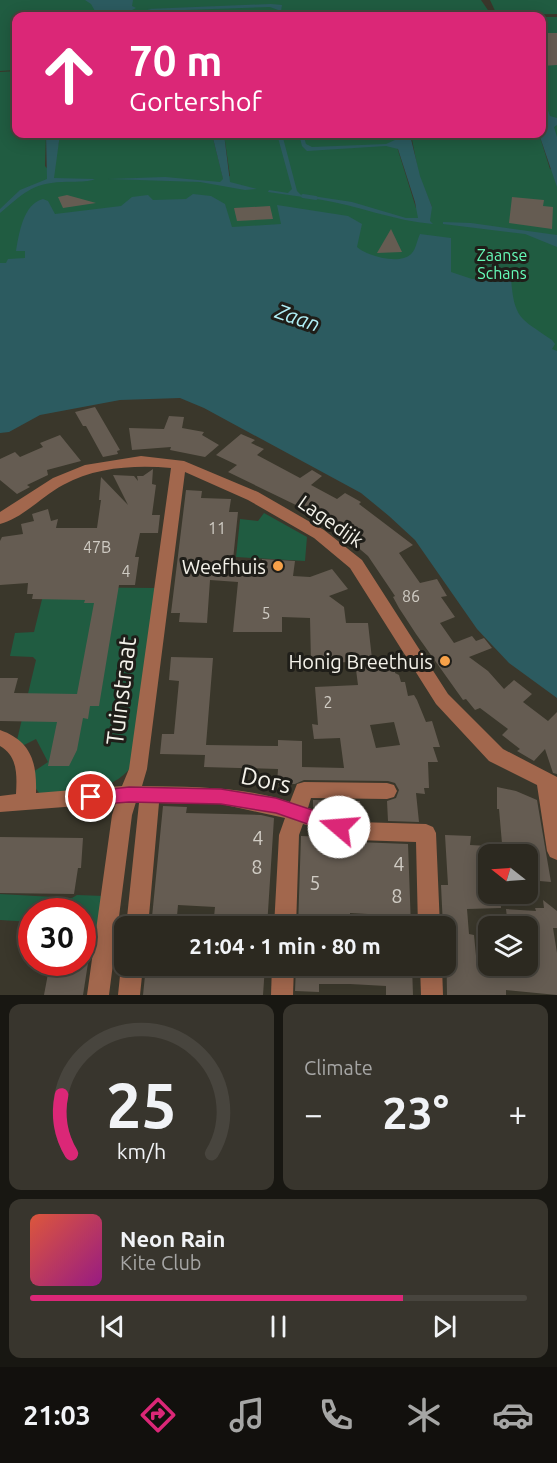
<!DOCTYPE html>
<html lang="en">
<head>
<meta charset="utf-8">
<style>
  body { margin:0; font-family:Ubuntu,sans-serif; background:#38352d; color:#f1f3f6; height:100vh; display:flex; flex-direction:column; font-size:22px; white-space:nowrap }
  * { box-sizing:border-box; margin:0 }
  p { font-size:20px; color:#a6a6a5 }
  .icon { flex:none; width:33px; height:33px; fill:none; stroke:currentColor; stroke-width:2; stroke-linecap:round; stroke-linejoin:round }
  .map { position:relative; height:995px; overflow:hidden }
  .sheet { display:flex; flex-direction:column; gap:9px; padding:9px; background:#181712; flex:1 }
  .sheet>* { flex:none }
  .banner { position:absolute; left:12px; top:12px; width:534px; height:126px; border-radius:12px; box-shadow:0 3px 15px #0003,0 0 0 2px #48453e; background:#db2777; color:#fff; overflow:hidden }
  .needle { width:39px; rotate:287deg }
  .fabs { position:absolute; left:478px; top:844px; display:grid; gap:12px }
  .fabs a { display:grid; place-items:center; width:60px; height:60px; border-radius:12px; background:#2c2920; box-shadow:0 3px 15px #0003,0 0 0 2px #48453e; font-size:30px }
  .speed { position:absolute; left:18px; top:898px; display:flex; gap:12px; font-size:30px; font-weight:700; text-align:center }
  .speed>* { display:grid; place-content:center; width:78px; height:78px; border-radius:50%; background:#2c2920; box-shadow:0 3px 15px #0003,0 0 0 2px #48453e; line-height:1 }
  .speed .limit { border:9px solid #d22; background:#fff; color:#111 }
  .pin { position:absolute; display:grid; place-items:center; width:51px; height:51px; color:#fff; margin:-26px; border:3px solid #fff; border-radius:50%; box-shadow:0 2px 6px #0007 }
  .me { position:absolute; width:66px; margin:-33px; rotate:288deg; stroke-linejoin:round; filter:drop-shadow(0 0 4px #0008) }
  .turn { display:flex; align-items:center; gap:21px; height:126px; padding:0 18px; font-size:27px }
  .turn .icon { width:78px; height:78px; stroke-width:2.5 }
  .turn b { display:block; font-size:42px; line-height:51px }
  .big { font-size:45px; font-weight:700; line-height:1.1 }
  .sheet .card { flex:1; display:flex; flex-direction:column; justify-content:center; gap:9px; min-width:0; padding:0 21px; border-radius:12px; background:#38352d }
  .sheet .dial { align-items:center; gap:0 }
  .dial svg { height:156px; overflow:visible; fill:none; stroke:#48453e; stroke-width:7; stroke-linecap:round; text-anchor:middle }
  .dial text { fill:#f1f3f6; stroke:none }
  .song { display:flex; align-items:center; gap:18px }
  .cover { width:72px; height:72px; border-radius:9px; background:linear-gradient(135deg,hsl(10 70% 55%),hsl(310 70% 35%)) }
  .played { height:6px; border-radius:3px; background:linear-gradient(90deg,#db2777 75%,#48453e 75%) }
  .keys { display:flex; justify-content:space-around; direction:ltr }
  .heat { display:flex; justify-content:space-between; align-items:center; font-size:33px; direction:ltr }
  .sheet .tiles { flex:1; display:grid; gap:9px; grid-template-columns:1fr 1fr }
  .card:last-child { grid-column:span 2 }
  .trip { position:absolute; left:114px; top:916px; width:342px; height:60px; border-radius:12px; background:#2c2920; box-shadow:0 3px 15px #0003,0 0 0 2px #48453e; font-weight:700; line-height:60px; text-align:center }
  .dock { display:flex; height:96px; justify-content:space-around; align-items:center; background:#12100d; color:#a6a6a5 }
  .dock .icon { width:42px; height:42px }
  .dock .on { color:#db2777 }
  .dock b { font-size:27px; color:#f1f3f6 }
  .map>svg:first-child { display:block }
</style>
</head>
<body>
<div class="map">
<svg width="557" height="995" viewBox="0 0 557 995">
  <rect width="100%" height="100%" fill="#3a372b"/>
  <!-- green -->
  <g fill="#205c41">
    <path d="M0,0H481L492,16H16V70L0,71Z"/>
    <path d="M490,0H557V14L497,15Z"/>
    <path d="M542,17H557V145L542,106Z"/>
    <path d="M16,71V134H46L45,166L53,175L60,134H212L223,178L230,176L224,134H393L416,208L432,207L419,176L411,134H539L550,169L557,171V369L0,276V72Z"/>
    <path d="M264,513L307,537L305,561L236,557L240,519L258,521Z"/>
    <path d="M45,587L155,588L132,766C110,795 74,790 40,794L33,785L30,774L48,762L36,739L24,745L17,740L36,660L33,657L10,656L15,633L34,632Z"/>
    <path d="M0,894L72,898L77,895L104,896L100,926L83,925L82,912H32L31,922L0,920Z"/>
  </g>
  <!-- water -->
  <g fill="#2c5b60">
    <path d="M85,0H133L132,6L136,8L126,13L128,16H91V13L95,11L91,4Z"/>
    <path d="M271,4L282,5L281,11L270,7L156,11L147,9Z"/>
    <path d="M542,94L550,116L557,118V125L554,127L557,137V187L539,134H542Z"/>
    <path d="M46,134H60L54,178L95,179C86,183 72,181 62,182C31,183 22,195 0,213V209L20,190L47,179Z"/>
    <path d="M212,134H224L230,182L257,189L245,190L200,182L108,179L165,177L220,182L223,179Z"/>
    <path d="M277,134H282L297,191L303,197L268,192L269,190L288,193L292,189Z"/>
    <path d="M299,134H303L306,144L312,147L386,144L395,140L393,134H412L411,139L420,176L432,207L430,221L433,224C394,221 357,205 317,199V197H319L352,202L406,218H418L415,202L398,149L386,146L307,151L302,146Z"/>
    <path d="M193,194L211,196L225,204L232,227L281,224L277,205L348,216L362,224L357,247C367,256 401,266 412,253C416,249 417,240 420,234L451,238V272L472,279L511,278C514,319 520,318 552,340L555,344L552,349L557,351V698L509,663L477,629L415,540L389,516L361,493L204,408L180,398L120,400L40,415L9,432L0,433V263H6L8,259L25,258V251H16C19,234 23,204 43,199L48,201L55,214L121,206L132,197L148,195L153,200L186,199Z"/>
    <path d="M443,222L471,223L557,235V247L525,234L443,224Z"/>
  </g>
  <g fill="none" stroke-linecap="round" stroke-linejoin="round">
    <!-- stream -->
    <path stroke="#2c5b60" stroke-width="4" d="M303,196L316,198"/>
  </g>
  <!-- building -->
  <g fill="#655c52" fill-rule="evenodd">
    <path d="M542,33H557V65L542,66Z"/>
    <path d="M67,195L96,203L63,208L58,197Z"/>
    <path d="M512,197L544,200L543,206L553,207L552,229L509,223Z"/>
    <path d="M270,206L273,219L237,221L234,208Z"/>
    <path d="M391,229L402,252L377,253Z"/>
    <path d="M95,407L120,450L117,451L118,454L103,457L86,426H83L75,412Z"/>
    <path d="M169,416L184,417L182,428L204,432L202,435L219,445L205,457L170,450L171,447L132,450L129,428L164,429Z"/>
    <path d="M241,434L255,440L251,443L264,449L257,455L300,478L312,470L322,476L311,485L337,499L345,493L361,502L359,504L413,545L399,553L420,583L437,579L447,596L441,597L455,617L440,623L454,643L472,636L476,641L484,638L492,648L469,657L488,671L504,689L514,680L532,694L523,702L548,721L557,712V774L553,773L545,749L534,761L517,751L520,749L502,735L508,729L480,708L475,710L466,699L463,700L416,634L399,608L393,597L395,596L368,556L321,516L301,503L298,506L228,472L237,465L216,455Z"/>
    <path d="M60,435L81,461L47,470L48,475L27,485L30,487L17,494L0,480V459L15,452L20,457L43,447L40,443Z"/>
    <path d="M153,469L152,484L156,485L152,515H160L158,533H140L135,557H139L135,585H119L99,706H90L88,719L83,718L77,750L69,766H48L57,722L0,721V678H18L14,693L77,694L94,603H84L85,600L32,599L33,594H27L28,583L0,585V541L2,537L23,534L21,524L34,521L32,514L48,509L51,521L58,519L56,528H97L101,500H99L101,477L128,505L113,475L134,476L138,481L137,476H143Z"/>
    <path d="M186,490L202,491L201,498L231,499L229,512H238L232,569L261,570L262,559L295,561L293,576L310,577L332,569L348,589L329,596L344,607L346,623H368L372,659L391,658L396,665L395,673L399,675L401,682H405L408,696L414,695L417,700L426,722L432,721L440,747H433L438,762H428L429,788H424L425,794L416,793L419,822L388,821L387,801L396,798L399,790L395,783L388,781L304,780L295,784H277L278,769L204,767L205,755L160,754L162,734H174L179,681L169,680L171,657L213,658L206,745L278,746V740L302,741V767L344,768L340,738L314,739L312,724L318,725L315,687L358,685L355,662L311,663L310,618L282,617V632H233L238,582L210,580L207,623L179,622L180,613H171ZM394,722L400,745L376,748L370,725Z"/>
    <path d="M497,787L516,791L537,800L551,882L528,880V855H503L499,809H497Z"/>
    <path d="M313,800L360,801V810H350V818L313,807Z"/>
    <path d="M163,806L187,807L186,813L261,815L274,818L267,927H213L215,907L178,905L176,927H151Z"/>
    <path d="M326,833L357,842L408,844L411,927H385V915L350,913V927H298L301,836L326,837Z"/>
    <path d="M445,835L471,836L470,845L489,846V894H500L501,908L467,909L469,934L474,935L477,966H537L531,927H508L506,909L536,911L535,908H544L543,900L557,911V928H553L557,953V995L506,990V995H447L446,927H443L441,885H448Z"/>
    <path d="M0,837L83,838L81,868H78L74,894L0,893Z"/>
    <path d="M50,963H88L83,995H44Z"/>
    <path d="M146,966L240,968V966H265L263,995H143Z"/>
    <path d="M296,966H412L413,995H386V986L350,984H319V992L295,991Z"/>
  </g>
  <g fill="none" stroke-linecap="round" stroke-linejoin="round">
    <!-- minor -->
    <g fill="#a2674d" fill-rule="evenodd">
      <path d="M141,456L184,461L258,492L324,530L362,560L448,694L503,749L557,777V860L550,857L547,851L537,785L489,761L436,704L350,568L314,538L248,500L185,472L147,769L142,786C191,787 242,786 290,802L297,784L304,782L387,783L394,785L397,791L394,797L387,799L311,798L308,808L357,822L426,824L433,827L436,833L440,927H418L416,842L357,840L303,824L299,835L296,927H274L279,835L285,818L221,804L159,803L148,927H126L139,803L136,802L132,815L109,995H87L112,815L116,803L0,812V796L16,794C17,776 18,756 0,746V730C31,741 37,762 36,793L122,786L129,769L171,468C135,465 96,467 63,485C42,496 23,518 0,524V512L53,478L85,465Z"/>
      <path d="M124,959V966H143L140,995H118L121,966Z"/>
      <path d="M272,966H294L293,995H271Z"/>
      <path d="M420,966H442L443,995H421Z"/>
    </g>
  </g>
  <!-- route -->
  <path fill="#db2777" stroke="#8e194d" stroke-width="1.5" d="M129,787L221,789L276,798L346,821L348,827L346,832L339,835L276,813L221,804L129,802L91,805L85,802L83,797L85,792Z"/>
  <!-- markers -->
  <g fill="#f7a149" stroke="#1f1e19" stroke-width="2">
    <circle cx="278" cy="566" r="6"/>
    <circle cx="445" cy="661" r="6"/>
  </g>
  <g text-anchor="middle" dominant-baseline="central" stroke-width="6" stroke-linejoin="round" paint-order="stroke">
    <!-- far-park labels -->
    <g font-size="16" fill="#65fab7" stroke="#1f1e19">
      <text x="502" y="255">Zaanse<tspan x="502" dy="18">Schans</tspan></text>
    </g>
    <!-- number labels -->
    <g font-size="16" fill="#d0ccc4">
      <text x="217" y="528">11</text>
      <text x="97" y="547">47B</text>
      <text x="126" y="571">4</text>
      <text x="411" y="596">86</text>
      <text x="266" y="613">5</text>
      <text x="328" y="702">2</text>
    </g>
    <!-- street labels -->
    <g font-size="20" fill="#f4f2ea" stroke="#1f1e19">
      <text transform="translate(331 521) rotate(35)">Lagedijk</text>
    </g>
    <!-- poi labels -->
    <g font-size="20" fill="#f4f2ea" stroke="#1f1e19" text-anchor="end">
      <text x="266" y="566">Weefhuis</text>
      <text x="433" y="661">Honig Breethuis</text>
    </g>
    <!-- near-number labels -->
    <g font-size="20" fill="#d0ccc4">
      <text x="258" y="837">4</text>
      <text x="399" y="863">4</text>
      <text x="257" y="866">8</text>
      <text x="315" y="882">5</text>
      <text x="397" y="895">8</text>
    </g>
    <!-- water labels -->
    <g font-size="21" font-style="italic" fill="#b1f0f7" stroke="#1f1e19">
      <text transform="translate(298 317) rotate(19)">Zaan</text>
    </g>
    <!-- near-street labels -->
    <g font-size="24" fill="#f4f2ea" stroke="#1f1e19">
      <text transform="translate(121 691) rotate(-83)">Tuinstraat</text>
      <text transform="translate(266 780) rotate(12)">Dors</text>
    </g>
  </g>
</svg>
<div class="fabs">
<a><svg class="needle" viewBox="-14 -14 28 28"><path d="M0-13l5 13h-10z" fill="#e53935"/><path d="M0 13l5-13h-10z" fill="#a6a6a5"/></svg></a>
<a><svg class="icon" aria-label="layers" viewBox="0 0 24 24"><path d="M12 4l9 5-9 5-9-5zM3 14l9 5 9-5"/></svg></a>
</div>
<div class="speed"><div class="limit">30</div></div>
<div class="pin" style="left:91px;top:797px;background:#d93025"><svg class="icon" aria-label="arrive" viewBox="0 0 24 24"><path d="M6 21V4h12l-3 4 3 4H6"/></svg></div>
<svg class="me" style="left:339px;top:827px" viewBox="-20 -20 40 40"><circle r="19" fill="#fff"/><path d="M0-13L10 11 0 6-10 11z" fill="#db2777"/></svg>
<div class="trip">21:04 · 1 min · 80 m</div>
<div class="banner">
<div class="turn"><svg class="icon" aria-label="ahead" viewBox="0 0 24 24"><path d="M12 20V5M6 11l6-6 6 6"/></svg><div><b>70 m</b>Gortershof</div></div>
</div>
</div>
<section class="sheet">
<div class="tiles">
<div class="card dial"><svg viewBox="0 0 100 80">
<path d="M14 69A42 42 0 1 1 86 69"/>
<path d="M14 69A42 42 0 0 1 9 39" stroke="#db2777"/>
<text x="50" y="56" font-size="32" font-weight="700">25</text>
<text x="50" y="72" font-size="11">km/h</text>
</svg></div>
<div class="card"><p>Climate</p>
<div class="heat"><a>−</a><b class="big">23°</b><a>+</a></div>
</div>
<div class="card">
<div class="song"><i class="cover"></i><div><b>Neon Rain</b><p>Kite Club</p></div></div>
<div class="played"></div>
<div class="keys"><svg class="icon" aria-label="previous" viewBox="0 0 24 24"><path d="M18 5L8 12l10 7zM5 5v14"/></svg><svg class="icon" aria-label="pause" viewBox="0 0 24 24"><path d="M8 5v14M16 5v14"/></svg><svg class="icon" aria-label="next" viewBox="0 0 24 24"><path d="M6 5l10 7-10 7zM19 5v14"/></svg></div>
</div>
</div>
</section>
<nav class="dock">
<b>21:03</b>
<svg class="icon on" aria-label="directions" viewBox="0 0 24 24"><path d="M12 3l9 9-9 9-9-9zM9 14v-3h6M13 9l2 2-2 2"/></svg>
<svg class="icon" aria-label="music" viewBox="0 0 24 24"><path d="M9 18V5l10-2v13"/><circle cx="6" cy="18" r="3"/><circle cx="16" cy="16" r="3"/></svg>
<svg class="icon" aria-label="phone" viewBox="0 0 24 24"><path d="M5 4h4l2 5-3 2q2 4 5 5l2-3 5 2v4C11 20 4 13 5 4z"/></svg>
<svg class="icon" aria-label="climate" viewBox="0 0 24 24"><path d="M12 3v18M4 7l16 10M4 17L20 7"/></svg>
<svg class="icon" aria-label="car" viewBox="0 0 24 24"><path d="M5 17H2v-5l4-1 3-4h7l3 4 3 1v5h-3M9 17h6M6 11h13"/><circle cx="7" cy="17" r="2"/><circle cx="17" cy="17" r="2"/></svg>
</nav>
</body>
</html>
